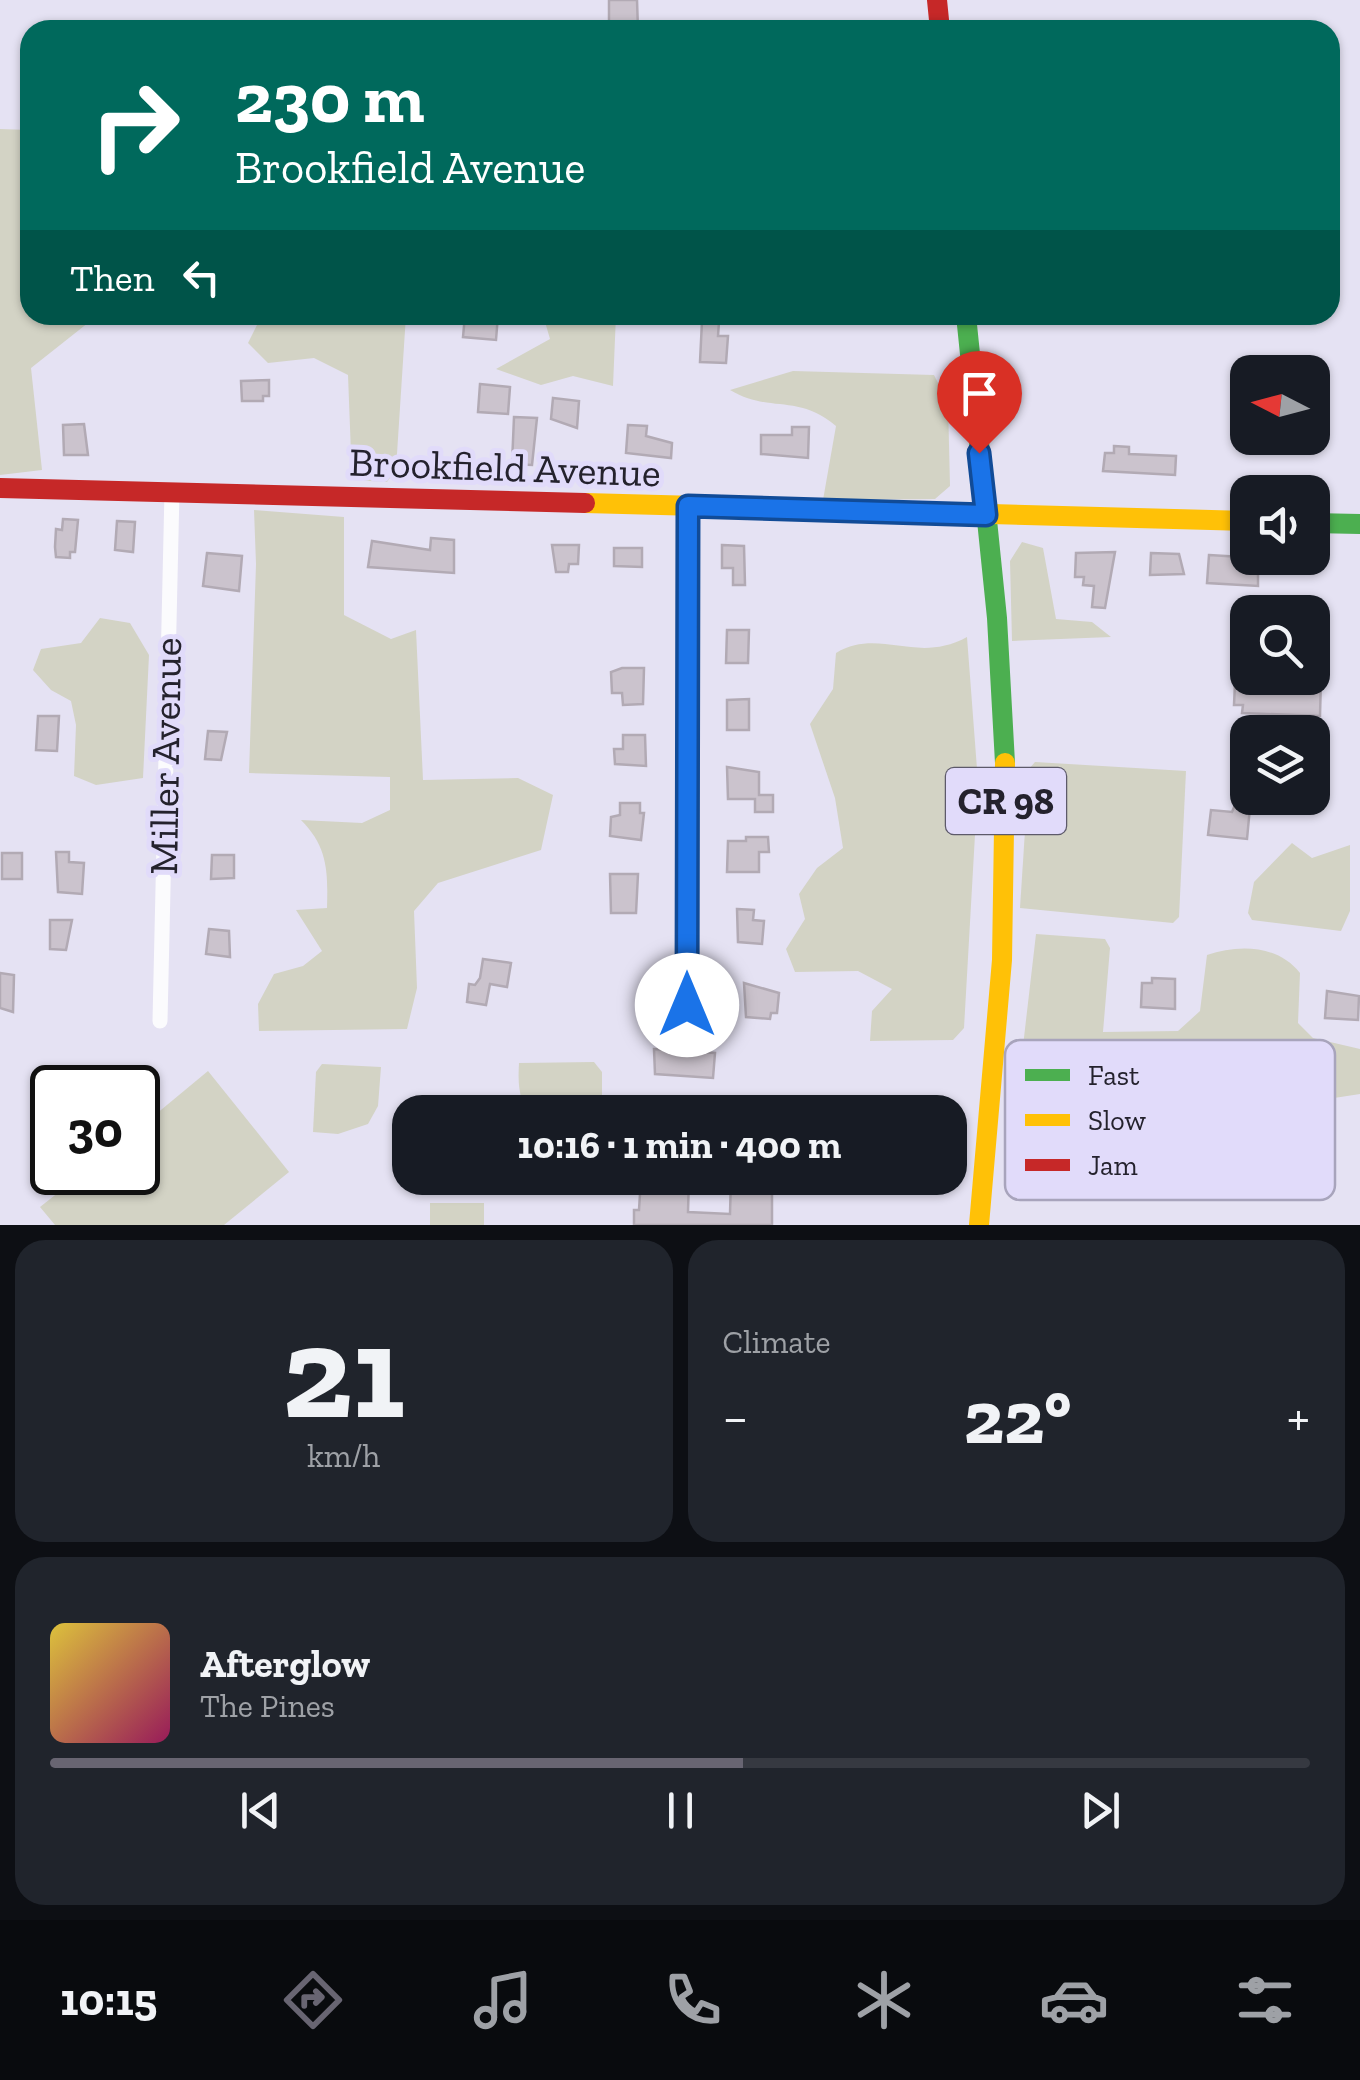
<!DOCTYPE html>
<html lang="en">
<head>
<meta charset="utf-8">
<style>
  body { margin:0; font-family:"Zilla Slab",serif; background:#20242c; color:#f1f3f6; height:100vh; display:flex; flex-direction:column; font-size:38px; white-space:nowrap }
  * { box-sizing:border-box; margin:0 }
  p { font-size:32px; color:#9ea1a6 }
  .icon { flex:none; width:55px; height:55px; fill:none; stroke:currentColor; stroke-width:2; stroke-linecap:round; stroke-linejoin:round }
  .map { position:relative; height:1225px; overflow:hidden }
  .details { display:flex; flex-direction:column; gap:15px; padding:15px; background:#0d0f14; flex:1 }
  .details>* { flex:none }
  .hud { position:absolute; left:20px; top:20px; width:1320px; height:305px; border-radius:30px; box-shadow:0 2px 8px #0004; background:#00695c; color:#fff; overflow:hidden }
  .needle { width:65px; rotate:276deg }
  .buttons { position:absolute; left:1230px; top:355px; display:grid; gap:20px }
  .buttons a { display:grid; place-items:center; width:100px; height:100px; border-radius:20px; background:#171b24; box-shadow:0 2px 8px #0004; font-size:50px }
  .speed { position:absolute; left:30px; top:1065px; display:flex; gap:20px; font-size:50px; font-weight:700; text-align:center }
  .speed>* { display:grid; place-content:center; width:130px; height:130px; border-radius:50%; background:#171b24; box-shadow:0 2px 8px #0004; line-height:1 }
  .speed .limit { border:5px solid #111; border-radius:15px; background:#fff; color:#111 }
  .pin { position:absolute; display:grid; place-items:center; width:85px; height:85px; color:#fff; margin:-102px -42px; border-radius:50% 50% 50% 0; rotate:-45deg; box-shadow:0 0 10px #0007 }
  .pin .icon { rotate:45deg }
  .me { position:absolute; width:110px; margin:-55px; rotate:0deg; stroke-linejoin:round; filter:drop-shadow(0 0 8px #0008) }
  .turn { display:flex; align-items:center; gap:35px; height:210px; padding:0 50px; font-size:45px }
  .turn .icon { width:130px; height:130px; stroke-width:2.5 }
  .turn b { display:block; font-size:70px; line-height:85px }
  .then { display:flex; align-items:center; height:95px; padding:0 50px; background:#0003; gap:20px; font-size:38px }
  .big { font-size:75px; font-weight:800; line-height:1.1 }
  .details .card { flex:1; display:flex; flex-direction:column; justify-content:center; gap:15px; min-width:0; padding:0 35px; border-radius:30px; background:#20242c }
  .details .dial { align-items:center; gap:0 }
  .dial b { font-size:130px; line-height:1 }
  .song { display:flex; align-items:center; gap:30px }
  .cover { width:120px; height:120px; border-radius:15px; background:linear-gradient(135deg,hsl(50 70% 55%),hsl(330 70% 35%)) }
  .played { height:10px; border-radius:5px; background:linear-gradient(90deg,#686572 55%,#363941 55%) }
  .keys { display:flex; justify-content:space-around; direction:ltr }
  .heat { display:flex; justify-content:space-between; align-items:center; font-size:55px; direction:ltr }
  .details .tiles { flex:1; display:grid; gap:15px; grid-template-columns:1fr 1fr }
  .card:last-child { grid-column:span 2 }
  .trip { position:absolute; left:392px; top:1095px; width:575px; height:100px; border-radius:30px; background:#171b24; box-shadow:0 2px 8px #0004; font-weight:800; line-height:100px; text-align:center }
  .tab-bar { display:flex; height:160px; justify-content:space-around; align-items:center; background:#090b0e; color:#9ea1a6 }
  .tab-bar .icon { width:70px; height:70px }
  .tab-bar .selected { color:#686572 }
  .tab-bar b { font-size:45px; color:#f1f3f6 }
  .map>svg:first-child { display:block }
</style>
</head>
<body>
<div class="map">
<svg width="1360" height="1225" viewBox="0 0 1360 1225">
  <rect width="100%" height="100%" fill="#e5e2f3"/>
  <!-- green -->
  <g fill="#d3d3c5">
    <path d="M0,129L30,130V315H98L31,368L42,470L0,475Z"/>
    <path d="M262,315H406L396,469L387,482L352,480L348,375L314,358L268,363L248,343Z"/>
    <path d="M543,315H616L613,386L573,376L541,385L496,369L550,339Z"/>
    <path d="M793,371L934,375L948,403L950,486L935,499L823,500L836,426C796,393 771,414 730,390Z"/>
    <path d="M254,510L344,517V615L391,639L416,630L423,780L518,778L553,795L541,850L438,883L414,911L417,988L407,1029L259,1031L258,1004L274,974L303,966L322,951L296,910L327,908C328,872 328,847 301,820L362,823L390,810V777L249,773L256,564Z"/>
    <path d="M1022,542L1043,548L1056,619L1092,622L1111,637L1012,641L1010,561Z"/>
    <path d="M100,618L130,623L149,655L143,778L96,785L74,776L76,725L71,701L51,690L33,670L41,649L81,643Z"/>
    <path d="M967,637L978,782L964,1028L953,1040L870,1041L872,1011L892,989L858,971L795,972L786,949L805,919L799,894L817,868L843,848L835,798L810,724L833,689L836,653C880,627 916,665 967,637Z"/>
    <path d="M1035,762L1186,771L1179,917L1173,923L1020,908L1029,769Z"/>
    <path d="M1292,843L1312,858L1350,845V911L1341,931L1252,920L1248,913L1254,882Z"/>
    <path d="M1036,934L1105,939L1110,948L1103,1032L1178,1031L1200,1011L1207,955C1239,944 1278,945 1300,973L1298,1023L1313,1038L1360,1049V1094L1334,1098L1321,1139L1287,1138L1280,1115L1281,1078L1269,1062L1209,1086L1191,1139L1166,1132L1178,1090L1155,1071L1096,1078L1081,1096L1087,1137L1040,1138L1015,1115Z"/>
    <path d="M594,1062L602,1072V1112H528C518,1097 518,1081 519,1063Z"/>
    <path d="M322,1064L381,1067L378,1106L368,1124L338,1134L313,1132L316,1072Z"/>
    <path d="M208,1071L289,1172L224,1225H55L40,1207L83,1173L138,1172V1129Z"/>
    <rect x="430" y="1203" width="54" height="22"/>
  </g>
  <!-- building -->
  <g fill="#cbc3cd" stroke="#b2aab4" stroke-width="2.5">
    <path d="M609,0H637L638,30H609Z"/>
    <path d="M465,315H498L496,340L463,337Z"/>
    <path d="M702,321L719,322L718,336H728L726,363L700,362Z"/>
    <path d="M269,380V396H263V401H242L241,381Z"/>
    <path d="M480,384L510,387L508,414L478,412Z"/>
    <path d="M553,398L579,401L577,428L551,419Z"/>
    <path d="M514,417L537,418L532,465L512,464Z"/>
    <path d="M84,424L88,455H64L63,425Z"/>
    <path d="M628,425L647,426L646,436L672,443L671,458L626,453Z"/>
    <path d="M792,427H809L808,458L761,454V435H792Z"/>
    <path d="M1114,446L1129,447V454L1176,456L1175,475L1103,471L1105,453H1114Z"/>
    <path d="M63,519L78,520L75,552H70V558L56,557L55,547L56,529L62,530Z"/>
    <path d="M117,521L135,522L133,552L115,550Z"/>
    <path d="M431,538L454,540V573L368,567L372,541L430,550Z"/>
    <path d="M552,545H579L578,564H569L568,572H556Z"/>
    <path d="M722,545L744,546L745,585H733V568H722Z"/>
    <path d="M614,548H642V567L614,566Z"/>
    <path d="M1115,552L1105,608L1092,607L1094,586L1083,585L1084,577H1075L1076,553Z"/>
    <path d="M207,553L242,556L239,591L203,586Z"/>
    <path d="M1151,553L1179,554L1184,574L1150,575Z"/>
    <path d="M1209,555L1258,558V586L1207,583Z"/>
    <path d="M727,630H749L748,663H726Z"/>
    <path d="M622,668H644L643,704L623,705L622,693H612L611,672Z"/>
    <path d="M1242,678H1321L1320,716L1242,713L1243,705H1234L1235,683H1242Z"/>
    <path d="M749,699V730H727V700Z"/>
    <path d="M38,716H59L57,751L36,750Z"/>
    <path d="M208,731L227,732L221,760L205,759Z"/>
    <path d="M623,735H645L646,766L615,764L614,749H623Z"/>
    <path d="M727,767L759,772V795H773V812H755V799H728Z"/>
    <path d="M620,803H640V813H644L641,840L610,836L611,817L620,815Z"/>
    <path d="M1235,805L1250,807L1247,839L1208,835L1211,810L1232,812Z"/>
    <path d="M746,837H768L769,852H759V872H727L728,841H746Z"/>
    <path d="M56,852H69V862L84,863L82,894L58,892Z"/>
    <rect x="2" y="853" width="20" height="26"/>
    <path d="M212,855H234V878L211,879Z"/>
    <path d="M610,874H638L636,913H611Z"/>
    <path d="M737,909L754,910L753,920L764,921L762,944L738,942Z"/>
    <path d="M50,920H72L66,950L50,949Z"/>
    <path d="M209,929L229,931L230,957L206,954Z"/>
    <path d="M483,959L511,963L507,987L490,984L486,1005L467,1002L469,984L475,985L480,978Z"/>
    <path d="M0,973L14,975L13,1012L0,1008Z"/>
    <path d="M1152,978L1175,979V1009L1141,1007L1142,983H1152Z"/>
    <path d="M744,983L779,993L777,1013H771L770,1019L746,1017Z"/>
    <path d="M1327,991L1359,996L1358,1020L1325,1018Z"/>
    <path d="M654,1049L715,1053L713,1078L655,1074Z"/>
    <path d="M641,1178H689L688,1212L730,1214L731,1178H772V1225H634V1210H639Z"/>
  </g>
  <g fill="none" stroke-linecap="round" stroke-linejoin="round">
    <!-- street -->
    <g stroke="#fbfbfd" stroke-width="15">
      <path d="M688,507L687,1005L695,1024"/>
      <path d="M160,1021L172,491"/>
    </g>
    <!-- fast -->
    <g stroke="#4caf50" stroke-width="20">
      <path d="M966,315L997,618L1005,763"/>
      <path d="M1312,523L1360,524"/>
    </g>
    <!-- slow -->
    <g stroke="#ffc107" stroke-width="20">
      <path d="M585,503L1248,521"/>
      <path d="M979,1225L1002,960L1005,763"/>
    </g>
    <!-- jam -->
    <g stroke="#c62828" stroke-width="20">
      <path d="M937,0L940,30"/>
      <path d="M0,488L585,503"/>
    </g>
  </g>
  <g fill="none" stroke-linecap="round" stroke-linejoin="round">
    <defs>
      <path id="route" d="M687,1005L688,506L986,515L979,453"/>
    </defs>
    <!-- route casing -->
    <use href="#route" stroke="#114b97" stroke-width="25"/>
    <!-- route -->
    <use href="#route" stroke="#1a73e8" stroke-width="18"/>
  </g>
  <g text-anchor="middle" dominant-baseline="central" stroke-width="10" stroke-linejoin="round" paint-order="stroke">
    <!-- shield labels -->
    <rect fill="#e1dbfa" stroke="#5d5a6a" stroke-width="2.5" x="946" y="768" width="120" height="66" rx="8"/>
    <g font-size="38" font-weight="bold" fill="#24222d">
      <text x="1006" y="801">CR 98</text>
    </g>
    <!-- street labels -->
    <g font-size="40" fill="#24222d" stroke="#e1dbfa">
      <text transform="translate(505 467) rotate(2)">Brookfield Avenue</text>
      <text transform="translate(165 756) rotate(-89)">Miller Avenue</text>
    </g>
  </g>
  <!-- legend -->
  <rect x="1005" y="1040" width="330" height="160" rx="15" fill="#e1dbfa" stroke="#a8a4bc" stroke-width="2.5"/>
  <rect x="1025" y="1069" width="45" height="12" fill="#4caf50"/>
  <rect x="1025" y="1114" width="45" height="12" fill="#ffc107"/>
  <rect x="1025" y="1159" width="45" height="12" fill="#c62828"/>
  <g font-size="28" fill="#24222d">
    <text x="1088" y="1085">Fast</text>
    <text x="1088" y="1130">Slow</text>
    <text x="1088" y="1175">Jam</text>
  </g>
</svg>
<div class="buttons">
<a><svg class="needle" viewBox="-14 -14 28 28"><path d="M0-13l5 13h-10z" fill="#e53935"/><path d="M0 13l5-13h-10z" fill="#9ea1a6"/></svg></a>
<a><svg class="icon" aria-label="sound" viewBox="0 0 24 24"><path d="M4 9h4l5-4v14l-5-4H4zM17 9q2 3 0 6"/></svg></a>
<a><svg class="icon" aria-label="search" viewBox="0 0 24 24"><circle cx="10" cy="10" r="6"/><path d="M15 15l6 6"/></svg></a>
<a><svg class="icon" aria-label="layers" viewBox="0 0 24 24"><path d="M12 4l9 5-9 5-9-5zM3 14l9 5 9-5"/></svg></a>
</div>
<div class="speed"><div class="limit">30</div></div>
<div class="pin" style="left:979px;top:453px;background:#d93025"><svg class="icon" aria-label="arrive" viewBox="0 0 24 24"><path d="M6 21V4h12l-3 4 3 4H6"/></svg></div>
<svg class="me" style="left:687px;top:1005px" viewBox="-20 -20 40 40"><circle r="19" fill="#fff"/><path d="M0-13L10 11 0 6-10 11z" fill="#1a73e8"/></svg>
<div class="trip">10:16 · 1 min · 400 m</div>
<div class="hud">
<div class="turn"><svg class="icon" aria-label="right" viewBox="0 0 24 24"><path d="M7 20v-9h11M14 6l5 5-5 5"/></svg><div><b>230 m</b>Brookfield Avenue</div></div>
<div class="then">Then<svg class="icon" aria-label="left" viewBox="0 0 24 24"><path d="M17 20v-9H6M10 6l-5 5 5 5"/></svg></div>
</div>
</div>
<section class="details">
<div class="tiles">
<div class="card dial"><b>21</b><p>km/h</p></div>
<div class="card"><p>Climate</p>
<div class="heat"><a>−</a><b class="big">22°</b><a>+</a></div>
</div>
<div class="card">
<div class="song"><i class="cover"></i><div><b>Afterglow</b><p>The Pines</p></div></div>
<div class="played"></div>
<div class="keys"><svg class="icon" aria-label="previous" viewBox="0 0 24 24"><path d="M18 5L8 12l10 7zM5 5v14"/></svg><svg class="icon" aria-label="pause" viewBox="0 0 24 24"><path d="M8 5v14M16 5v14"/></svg><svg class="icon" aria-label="next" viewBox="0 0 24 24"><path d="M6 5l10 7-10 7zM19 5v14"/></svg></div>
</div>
</div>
</section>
<nav class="tab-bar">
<b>10:15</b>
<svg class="icon selected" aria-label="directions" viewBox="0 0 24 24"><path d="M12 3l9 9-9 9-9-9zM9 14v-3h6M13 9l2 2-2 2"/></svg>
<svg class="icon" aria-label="music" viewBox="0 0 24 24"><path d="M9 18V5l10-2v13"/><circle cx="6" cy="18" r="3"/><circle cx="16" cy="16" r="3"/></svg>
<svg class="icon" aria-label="phone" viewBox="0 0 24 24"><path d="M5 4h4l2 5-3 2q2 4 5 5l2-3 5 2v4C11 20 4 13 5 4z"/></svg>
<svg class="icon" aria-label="climate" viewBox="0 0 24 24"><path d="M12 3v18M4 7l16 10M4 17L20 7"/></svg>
<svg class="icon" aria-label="car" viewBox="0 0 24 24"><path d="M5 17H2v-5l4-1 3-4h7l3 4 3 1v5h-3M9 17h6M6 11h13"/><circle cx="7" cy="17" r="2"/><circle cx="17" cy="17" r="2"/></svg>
<svg class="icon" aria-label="filters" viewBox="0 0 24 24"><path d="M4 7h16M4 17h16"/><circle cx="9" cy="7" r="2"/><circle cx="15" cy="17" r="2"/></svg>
</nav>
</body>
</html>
